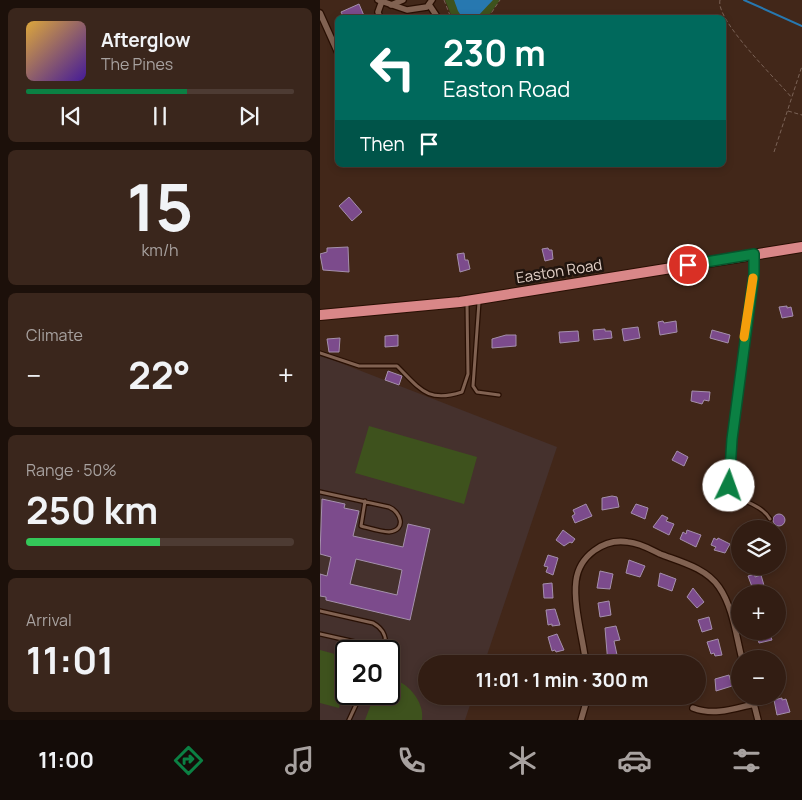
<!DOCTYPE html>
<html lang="en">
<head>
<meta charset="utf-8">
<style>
  body { margin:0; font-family:Manrope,sans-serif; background:#3a261c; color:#f1f3f6; height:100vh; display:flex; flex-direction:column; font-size:19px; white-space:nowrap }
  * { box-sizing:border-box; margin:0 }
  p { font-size:16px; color:#a8a2a0 }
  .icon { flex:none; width:28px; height:28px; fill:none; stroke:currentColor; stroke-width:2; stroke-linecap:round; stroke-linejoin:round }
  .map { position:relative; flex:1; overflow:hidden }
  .details { display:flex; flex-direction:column; gap:8px; padding:8px; background:#1c100a; width:320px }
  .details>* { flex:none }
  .guide { position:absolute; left:15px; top:15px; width:391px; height:152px; border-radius:8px; box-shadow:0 2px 8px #0003,0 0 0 1px #4d3b33; background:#00695c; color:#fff; overflow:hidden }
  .fabs { position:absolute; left:411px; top:520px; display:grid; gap:10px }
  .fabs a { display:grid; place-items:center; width:55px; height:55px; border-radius:50%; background:#321d13; box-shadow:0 2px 8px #0003,0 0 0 1px #4d3b33; font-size:25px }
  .speed { position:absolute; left:15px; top:640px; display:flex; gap:10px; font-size:25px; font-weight:700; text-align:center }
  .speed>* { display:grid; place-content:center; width:65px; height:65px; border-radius:50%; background:#321d13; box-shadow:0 2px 8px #0003,0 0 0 1px #4d3b33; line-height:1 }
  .speed .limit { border:2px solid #111; border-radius:8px; background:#fff; color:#111 }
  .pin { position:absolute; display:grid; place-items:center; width:42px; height:42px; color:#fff; margin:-21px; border:2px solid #fff; border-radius:50%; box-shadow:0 1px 5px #0007 }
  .me { position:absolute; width:55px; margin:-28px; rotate:3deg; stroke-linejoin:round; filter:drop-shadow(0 0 4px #0008) }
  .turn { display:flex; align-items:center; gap:18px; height:105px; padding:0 25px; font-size:22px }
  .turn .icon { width:65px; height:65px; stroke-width:2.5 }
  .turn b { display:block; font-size:35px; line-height:42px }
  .then { display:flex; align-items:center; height:48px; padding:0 25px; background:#0003; gap:10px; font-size:19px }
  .big { font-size:38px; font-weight:700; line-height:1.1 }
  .details .tile { flex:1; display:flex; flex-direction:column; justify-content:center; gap:8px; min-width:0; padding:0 18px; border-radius:8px; background:#3a261c }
  .details .dial { align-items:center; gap:0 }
  .dial b { font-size:65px; line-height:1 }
  .song { display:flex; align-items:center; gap:15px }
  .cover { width:60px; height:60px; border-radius:8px; background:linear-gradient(135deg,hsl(40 70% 55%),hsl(260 70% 35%)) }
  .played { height:5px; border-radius:2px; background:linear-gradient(90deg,#0b8043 60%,#4d3b33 60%) }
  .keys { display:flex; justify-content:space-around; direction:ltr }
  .heat { display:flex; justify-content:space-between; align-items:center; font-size:28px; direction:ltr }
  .charge { height:8px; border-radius:4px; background:linear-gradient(90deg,#34c759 50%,#4d3b33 0) }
  .trip { position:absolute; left:98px; top:655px; width:288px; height:50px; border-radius:25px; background:#321d13; box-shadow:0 2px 8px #0003,0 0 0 1px #4d3b33; font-weight:700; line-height:50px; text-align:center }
  .dock { display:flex; height:80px; justify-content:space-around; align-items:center; background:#140c08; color:#a8a2a0 }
  .dock .icon { width:35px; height:35px }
  .dock .current { color:#0b8043 }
  .dock b { font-size:22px; color:#f1f3f6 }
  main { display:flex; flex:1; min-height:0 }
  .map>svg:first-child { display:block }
</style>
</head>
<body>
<main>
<section class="details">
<div class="tile">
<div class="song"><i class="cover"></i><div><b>Afterglow</b><p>The Pines</p></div></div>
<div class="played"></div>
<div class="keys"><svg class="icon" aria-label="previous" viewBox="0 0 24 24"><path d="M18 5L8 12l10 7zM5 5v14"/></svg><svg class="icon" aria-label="pause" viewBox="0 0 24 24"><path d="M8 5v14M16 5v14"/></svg><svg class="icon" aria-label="next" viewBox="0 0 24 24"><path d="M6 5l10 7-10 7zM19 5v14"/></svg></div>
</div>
<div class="tile dial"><b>15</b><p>km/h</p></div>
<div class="tile"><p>Climate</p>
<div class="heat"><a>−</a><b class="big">22°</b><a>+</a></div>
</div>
<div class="tile"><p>Range · 50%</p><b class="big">250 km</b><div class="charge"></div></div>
<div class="tile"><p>Arrival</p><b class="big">11:01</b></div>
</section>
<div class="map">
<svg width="482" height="720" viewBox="0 0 482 720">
  <rect width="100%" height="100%" fill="#422719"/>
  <!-- education -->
  <path fill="#45312d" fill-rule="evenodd" d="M0,355L237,447L164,664H106V696H153L145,720H0ZM26,651H69V694H26Z"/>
  <!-- green -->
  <g fill="#3e521d">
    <path d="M125,0H180L167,18L132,17Z"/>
    <path d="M49,426L157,457L144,504L35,473Z"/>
    <path d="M0,650L26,657V680L19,708L0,703Z"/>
    <path d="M69,679C87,680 105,702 102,720H45L55,694H69Z"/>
  </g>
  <!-- water -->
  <path fill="#2778b0" d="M134,0H173L156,18L142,17L138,11Z"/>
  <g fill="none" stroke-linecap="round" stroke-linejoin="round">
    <!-- stream -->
    <path stroke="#2778b0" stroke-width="2" d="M424,0L482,26"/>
  </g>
  <!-- building -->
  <g fill="#7c4b8c" stroke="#a590ac" fill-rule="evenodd">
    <path d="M39,4L45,18H24L21,12Z"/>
    <path d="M29,197L42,212L32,221L19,206Z"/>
    <path d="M28,247L29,272L3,270L0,254L7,252V248Z"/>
    <path d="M228,248L229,250H232L233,259L225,261L222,249Z"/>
    <path d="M144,253L145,260H148L150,269L140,272L137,254Z"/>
    <path d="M467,306V308L471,307L473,316L462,318L459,307Z"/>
    <path d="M343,321L344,323L356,321L357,332L340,335L338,322Z"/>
    <path d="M318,327L320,338L304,341L302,329Z"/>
    <path d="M285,329V331H291L292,338L274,340L273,330Z"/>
    <path d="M392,330L410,335L408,343L390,338Z"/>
    <path d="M258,331L259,341L240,343L239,332Z"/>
    <path d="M78,335V346L65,347V336Z"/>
    <path d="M186,335H196V346L172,348V339Z"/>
    <path d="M20,338L19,352H9L7,339Z"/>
    <path d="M68,371L82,376L79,385L65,380Z"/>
    <path d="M372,391L390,392L389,401L384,400L382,404L371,401Z"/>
    <path d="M357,451L368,457L364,466L352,460Z"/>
    <path d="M421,482L434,486L430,496L420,492Z"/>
    <path d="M292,496L297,497L299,507L282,510V498Z"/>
    <path d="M2,499L25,504L24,508L39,511L33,536L83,547L88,524L110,529L90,620L6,600V597L0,596V574L7,576L11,557L0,554ZM36,559L82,570L77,595L30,584Z"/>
    <path d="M266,504L272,516L255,523L252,516L255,514L253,510Z"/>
    <path d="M316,504L328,508L325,519L311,513Z"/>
    <circle cx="459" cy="520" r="6"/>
    <path d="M342,515L348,518L346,521L354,524L349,535L333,527Z"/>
    <path d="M243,530L255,539L252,543L250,542L244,546L236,540Z"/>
    <path d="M367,530L381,535L376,547L360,539L363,532L366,534Z"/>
    <path d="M394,538L397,540L398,538L410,544L405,553L394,550L396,547L391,545Z"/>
    <path d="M228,555L238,558L233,575L226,572L228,567L224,566Z"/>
    <path d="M309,560L325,566L320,577L306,573Z"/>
    <path d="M280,571L293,574L290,589L277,588Z"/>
    <path d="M340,573L356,579L352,591L338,586Z"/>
    <path d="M435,574V577L441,575L445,589L434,592L428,576Z"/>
    <path d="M232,583L233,598H224L223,584Z"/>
    <path d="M373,588L384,602L377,608L367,597Z"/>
    <path d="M289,601L291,615L280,617L278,603Z"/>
    <path d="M235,609L240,625L232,626V624L228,625L226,610Z"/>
    <path d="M389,617L392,629L382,632L378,620Z"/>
    <path d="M296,626L300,640L294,641L299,664H288L285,628Z"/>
    <path d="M436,631H449L452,640L439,643Z"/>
    <path d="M237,634L244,650L236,652L235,650L232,651L228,637Z"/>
    <path d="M398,639L402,655L395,656L394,653L391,654L387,642Z"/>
    <path d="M409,675L412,686L396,691L395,679Z"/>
    <path d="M462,698V700L466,699L470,712L457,715L454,700Z"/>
  </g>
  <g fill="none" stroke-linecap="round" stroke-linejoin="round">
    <defs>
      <g id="lane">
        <path d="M434,256V275L408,481C411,504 438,499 450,519"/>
        <path d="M159,302L153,386L157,392L179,395"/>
        <path d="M0,353L39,366H77C101,390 108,403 142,392L148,374L147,304"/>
        <path d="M0,492L69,507C81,512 87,530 69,532C61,532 49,528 41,526L45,501"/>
        <path d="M0,611L53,623C64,629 68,639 64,651"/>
        <path d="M0,634L49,645L55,651"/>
        <path d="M29,720L41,694"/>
      </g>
      <g id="street">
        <path d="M58,0L87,10L107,7L112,0"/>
        <path d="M71,5L83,0"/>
        <path d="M110,6L118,18"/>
        <path d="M0,13L18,53"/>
        <path d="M60,18L58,12L62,1"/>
        <path d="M266,664C263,639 253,605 256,581C259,556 284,538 308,542C320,543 330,549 340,554C361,562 386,568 399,587C413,607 416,636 422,659"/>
        <path d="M432,696L438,720"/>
        <path d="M373,708C394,716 413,709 434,704"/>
        <path d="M261,720L268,696"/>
      </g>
      <path id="highway" d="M0,315L140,302L482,247"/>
    </defs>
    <!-- lane casing -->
    <use href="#lane" stroke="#280f03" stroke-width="5.5"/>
    <!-- street casing -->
    <use href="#street" stroke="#280f03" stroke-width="8"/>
    <!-- highway casing -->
    <use href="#highway" stroke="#280f03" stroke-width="12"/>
    <!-- path -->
    <g stroke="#7b6357" stroke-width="1" stroke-dasharray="4 2.5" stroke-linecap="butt">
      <path d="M124,0L131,18"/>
      <path d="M400,0C395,20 458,81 472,98"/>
      <path d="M168,18L180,0"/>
      <path d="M468,111L482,115"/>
      <path d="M454,152L482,66"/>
    </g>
    <!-- lane -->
    <use href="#lane" stroke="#816252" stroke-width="3"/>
    <!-- street -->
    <use href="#street" stroke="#816252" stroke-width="5.5"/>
    <!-- highway -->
    <use href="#highway" stroke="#d98788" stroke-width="10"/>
  </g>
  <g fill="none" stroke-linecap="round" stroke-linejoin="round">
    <defs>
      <path id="route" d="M368,265L434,254V274L412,439L409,486"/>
    </defs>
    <!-- route casing -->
    <use href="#route" stroke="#07532c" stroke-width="12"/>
    <!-- route -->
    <use href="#route" stroke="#0b8043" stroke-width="9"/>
    <!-- slow -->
    <path stroke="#f59e0b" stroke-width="9" d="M424,337L433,278"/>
  </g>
  <g text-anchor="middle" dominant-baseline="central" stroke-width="5" stroke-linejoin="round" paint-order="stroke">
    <!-- street labels -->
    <g font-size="15" fill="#e2d0c7" stroke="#20140e">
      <text transform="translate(239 271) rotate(-9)">Easton Road</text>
    </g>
  </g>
</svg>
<div class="fabs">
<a><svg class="icon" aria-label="layers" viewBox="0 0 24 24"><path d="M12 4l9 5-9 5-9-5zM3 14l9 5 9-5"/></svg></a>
<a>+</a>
<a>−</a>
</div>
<div class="speed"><div class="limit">20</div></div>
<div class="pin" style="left:368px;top:265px;background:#d93025"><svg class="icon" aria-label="arrive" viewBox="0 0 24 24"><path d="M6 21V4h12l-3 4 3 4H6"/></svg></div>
<svg class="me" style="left:409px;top:486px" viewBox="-20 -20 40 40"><circle r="19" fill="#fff"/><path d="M0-13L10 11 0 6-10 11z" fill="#0b8043"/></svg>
<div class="trip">11:01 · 1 min · 300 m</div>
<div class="guide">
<div class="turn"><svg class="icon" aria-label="left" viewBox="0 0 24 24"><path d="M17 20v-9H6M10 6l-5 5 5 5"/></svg><div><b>230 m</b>Easton Road</div></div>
<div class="then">Then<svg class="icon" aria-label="arrive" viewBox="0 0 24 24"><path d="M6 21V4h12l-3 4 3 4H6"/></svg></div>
</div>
</div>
</main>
<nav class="dock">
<b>11:00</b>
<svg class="icon current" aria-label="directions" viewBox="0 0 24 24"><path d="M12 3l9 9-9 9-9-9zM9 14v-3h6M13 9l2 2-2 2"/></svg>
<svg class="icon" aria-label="music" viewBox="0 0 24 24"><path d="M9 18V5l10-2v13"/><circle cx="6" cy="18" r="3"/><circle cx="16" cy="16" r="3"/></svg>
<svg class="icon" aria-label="phone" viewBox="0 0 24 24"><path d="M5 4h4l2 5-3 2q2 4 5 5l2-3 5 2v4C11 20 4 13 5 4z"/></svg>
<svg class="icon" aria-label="climate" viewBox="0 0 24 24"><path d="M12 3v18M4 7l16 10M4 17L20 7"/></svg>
<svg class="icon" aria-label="car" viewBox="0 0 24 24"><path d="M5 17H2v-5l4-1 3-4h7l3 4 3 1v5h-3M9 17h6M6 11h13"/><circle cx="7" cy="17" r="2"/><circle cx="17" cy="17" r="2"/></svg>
<svg class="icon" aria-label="filters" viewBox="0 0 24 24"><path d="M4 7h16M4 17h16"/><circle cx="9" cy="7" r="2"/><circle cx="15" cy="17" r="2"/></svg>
</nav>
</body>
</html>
